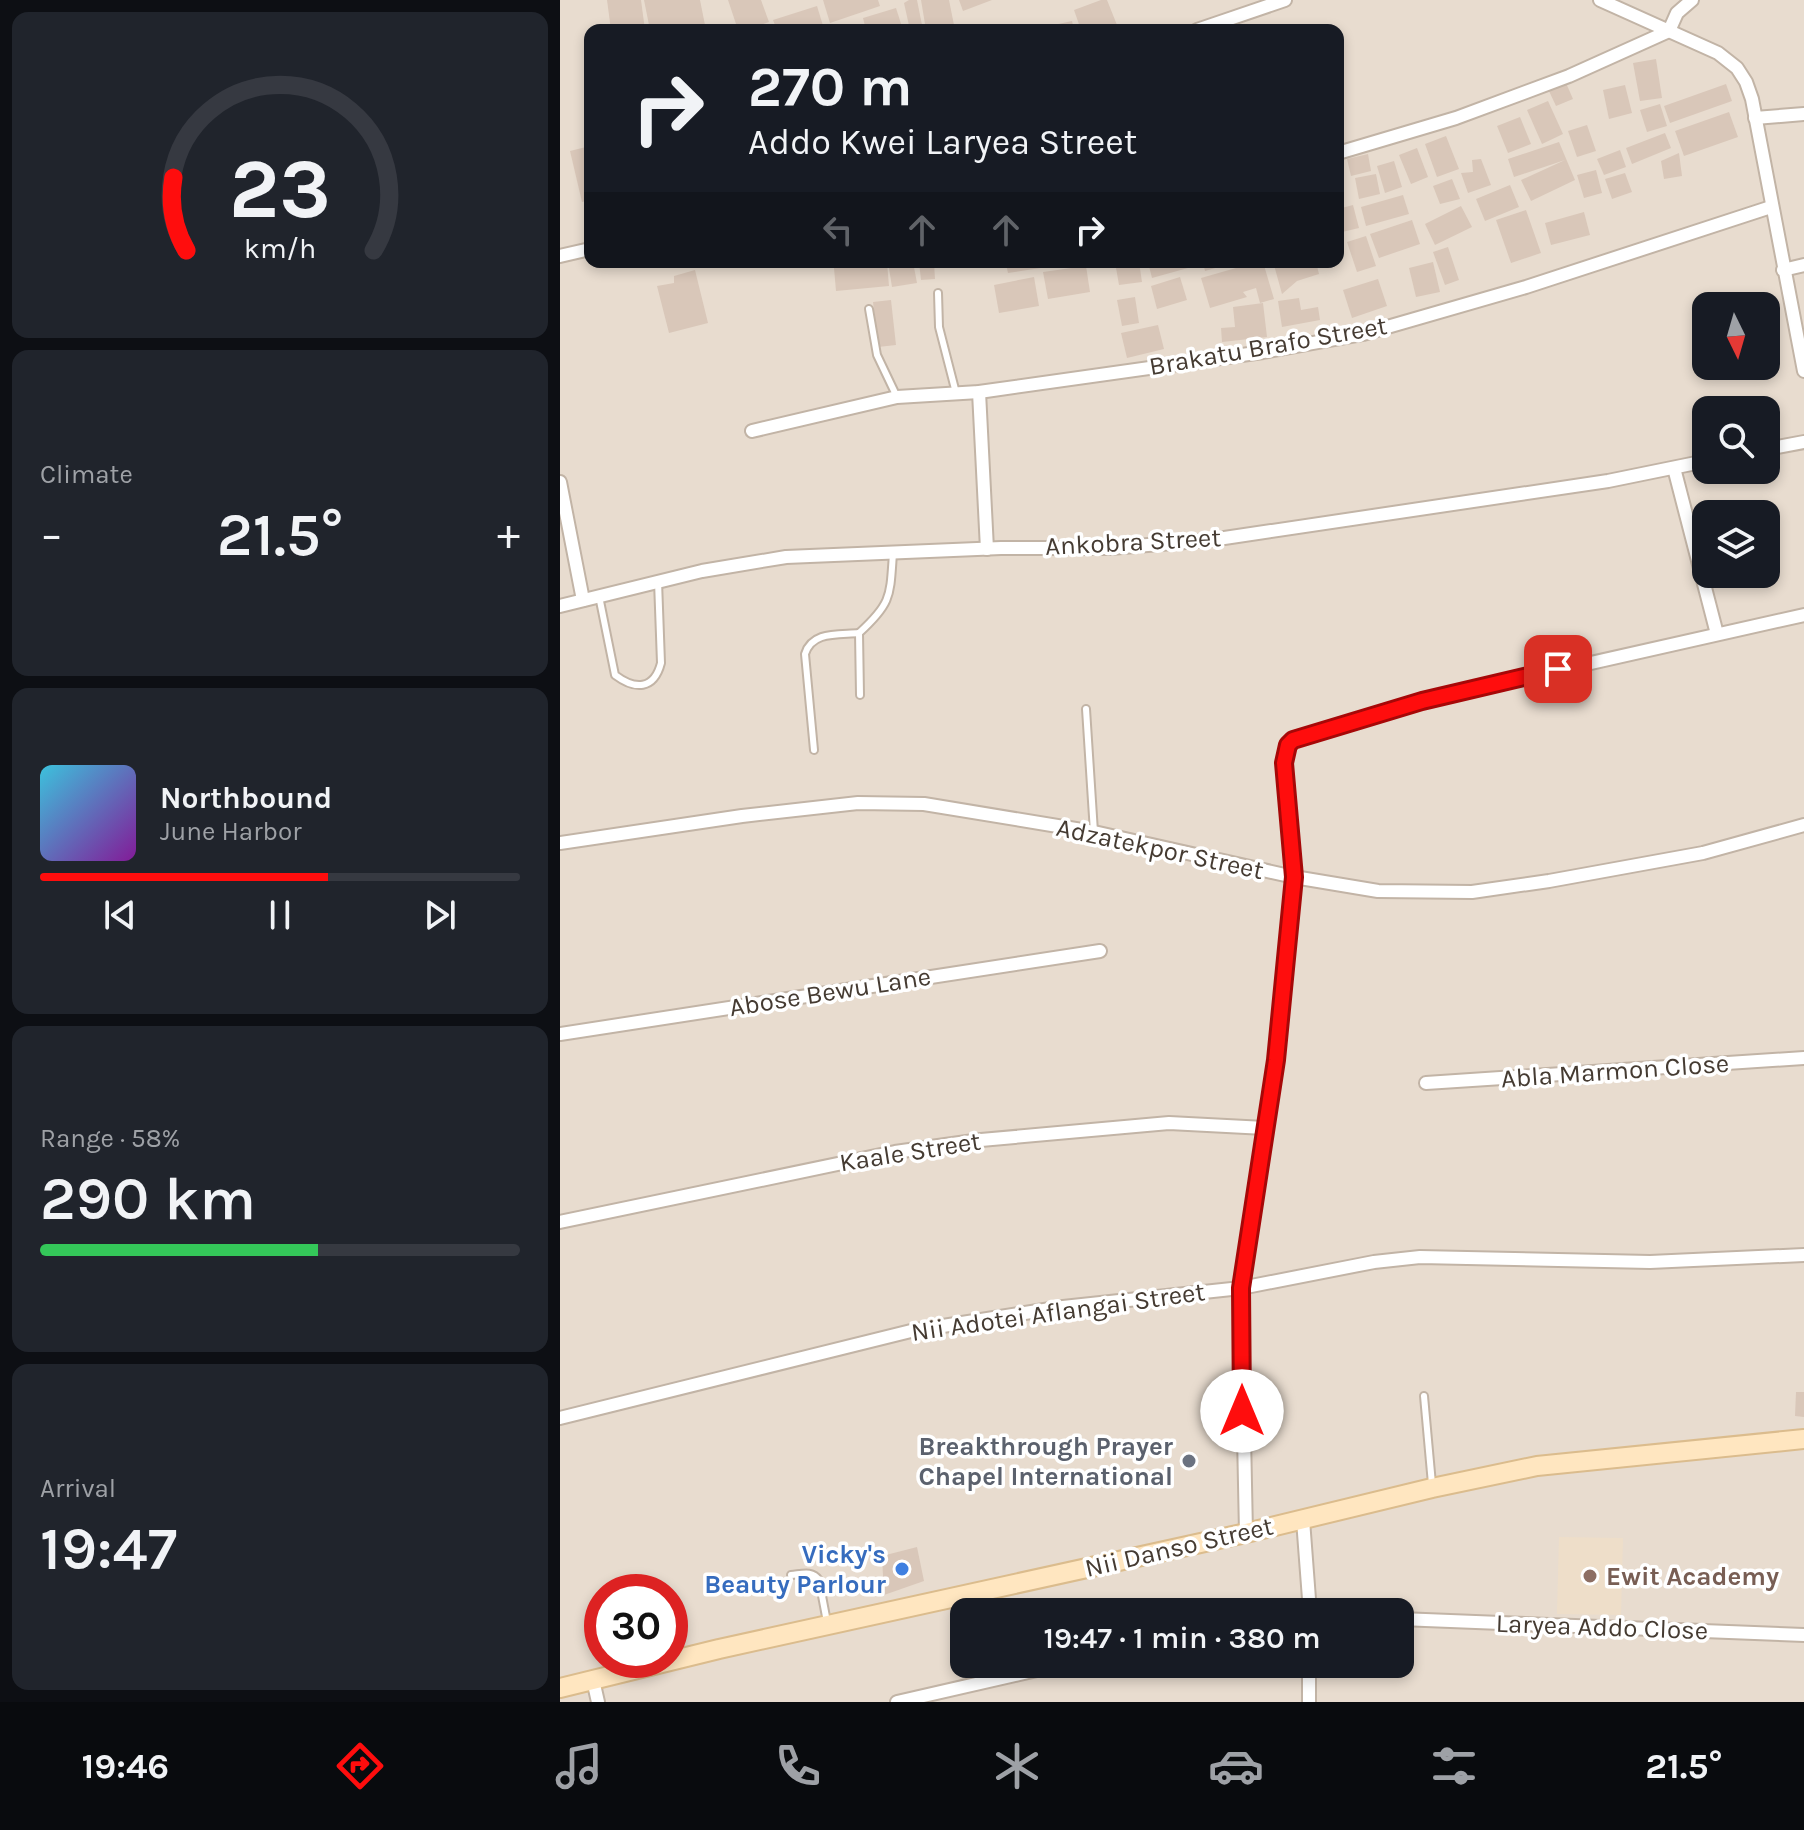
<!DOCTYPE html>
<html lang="en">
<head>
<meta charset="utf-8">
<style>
  body { margin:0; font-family:Karla,sans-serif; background:#20242c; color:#f1f3f6; height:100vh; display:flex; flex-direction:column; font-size:30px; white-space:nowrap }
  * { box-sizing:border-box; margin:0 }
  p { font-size:26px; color:#9ea1a6 }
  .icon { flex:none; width:44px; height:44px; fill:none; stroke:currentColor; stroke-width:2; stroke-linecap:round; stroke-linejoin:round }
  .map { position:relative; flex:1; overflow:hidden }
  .drawer { display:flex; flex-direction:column; gap:12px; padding:12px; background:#0d0f14; width:560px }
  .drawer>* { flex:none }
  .guide { position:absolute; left:24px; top:24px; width:760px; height:244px; border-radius:16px; box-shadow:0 4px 12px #0003; background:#171b24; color:#f1f3f6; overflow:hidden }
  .needle { width:52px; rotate:175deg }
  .fabs { position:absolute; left:1132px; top:292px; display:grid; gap:16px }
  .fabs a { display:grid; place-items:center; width:88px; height:88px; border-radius:16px; background:#171b24; box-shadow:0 4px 12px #0003; font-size:40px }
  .speed { position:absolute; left:24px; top:1574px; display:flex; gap:16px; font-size:40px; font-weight:700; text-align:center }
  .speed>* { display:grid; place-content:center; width:104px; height:104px; border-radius:50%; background:#171b24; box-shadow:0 4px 12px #0003; line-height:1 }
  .speed .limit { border:12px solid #d22; background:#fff; color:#111 }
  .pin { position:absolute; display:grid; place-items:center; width:68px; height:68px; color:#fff; margin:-34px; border-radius:16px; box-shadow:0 4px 12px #0006 }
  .me { position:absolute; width:88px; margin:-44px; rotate:0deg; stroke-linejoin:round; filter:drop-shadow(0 0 6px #0008) }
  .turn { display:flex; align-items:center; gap:28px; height:168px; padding:0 32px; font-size:36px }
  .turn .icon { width:104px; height:104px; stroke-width:2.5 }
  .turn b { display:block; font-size:56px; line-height:68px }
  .lanes { display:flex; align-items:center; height:76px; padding:0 32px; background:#0003; justify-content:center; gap:40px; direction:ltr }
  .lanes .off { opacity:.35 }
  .big { font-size:60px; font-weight:600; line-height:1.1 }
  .drawer .widget { flex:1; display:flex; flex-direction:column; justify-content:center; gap:12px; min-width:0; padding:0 28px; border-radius:16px; background:#20242c }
  .drawer .dial { align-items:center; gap:0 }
  .dial svg { height:208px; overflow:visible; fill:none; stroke:#363941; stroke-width:7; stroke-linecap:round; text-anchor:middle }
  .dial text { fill:#f1f3f6; stroke:none }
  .song { display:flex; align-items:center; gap:24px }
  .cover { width:96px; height:96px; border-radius:12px; background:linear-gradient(135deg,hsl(190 70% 55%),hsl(290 70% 35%)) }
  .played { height:8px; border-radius:4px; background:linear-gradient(90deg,#ff0d0d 60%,#363941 60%) }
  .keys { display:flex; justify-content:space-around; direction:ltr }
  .heat { display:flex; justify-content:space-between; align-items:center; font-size:44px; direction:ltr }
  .charge { height:12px; border-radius:6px; background:linear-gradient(90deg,#34c759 58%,#363941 0) }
  .trip { position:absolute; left:390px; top:1598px; width:464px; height:80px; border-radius:16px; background:#171b24; box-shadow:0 4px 12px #0003; font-weight:600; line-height:80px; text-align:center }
  .tabs { display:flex; height:128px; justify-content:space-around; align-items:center; background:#090b0e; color:#9ea1a6 }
  .tabs .icon { width:56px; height:56px }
  .tabs .on { color:#ff0d0d }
  .tabs b { font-size:36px; color:#f1f3f6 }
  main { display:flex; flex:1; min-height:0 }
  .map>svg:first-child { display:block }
</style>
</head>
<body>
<main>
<section class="drawer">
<div class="widget dial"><svg viewBox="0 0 100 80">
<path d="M14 69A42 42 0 1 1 86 69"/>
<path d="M14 69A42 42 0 0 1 9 41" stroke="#ff0d0d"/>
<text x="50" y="56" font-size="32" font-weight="700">23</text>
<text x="50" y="72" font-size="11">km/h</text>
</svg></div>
<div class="widget"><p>Climate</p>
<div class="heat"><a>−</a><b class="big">21.5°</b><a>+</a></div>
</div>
<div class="widget">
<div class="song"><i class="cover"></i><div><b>Northbound</b><p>June Harbor</p></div></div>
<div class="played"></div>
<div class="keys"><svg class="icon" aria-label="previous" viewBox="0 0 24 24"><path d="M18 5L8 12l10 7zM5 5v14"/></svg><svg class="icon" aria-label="pause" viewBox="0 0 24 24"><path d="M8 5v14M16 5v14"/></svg><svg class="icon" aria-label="next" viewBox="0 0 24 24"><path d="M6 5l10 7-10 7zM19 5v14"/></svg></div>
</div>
<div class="widget"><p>Range · 58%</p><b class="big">290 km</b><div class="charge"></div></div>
<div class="widget"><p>Arrival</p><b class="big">19:47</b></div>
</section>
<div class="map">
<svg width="1244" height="1702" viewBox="0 0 1244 1702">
  <rect width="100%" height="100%" fill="#f3ebe2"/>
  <!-- residential -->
  <path fill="#e8dccf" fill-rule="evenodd" d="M0,0H1244V1702H0ZM30,30H778V262H30ZM1146,306H1206V366H1146ZM1146,410H1206V470H1146ZM1146,514H1206V574H1146ZM42,1592H110V1660H42ZM404,1612H840V1664H404Z"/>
  <!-- education -->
  <path fill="#eedec9" d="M999,1537L1063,1538L1061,1615L997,1614Z"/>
  <!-- building -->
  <g fill="#d9c7b9">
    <path d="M47,0H81L85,30H51Z"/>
    <path d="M84,0H140L146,30H90Z"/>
    <path d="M168,0H201L209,22L186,30H178Z"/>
    <path d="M263,0H318L320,6L270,23Z"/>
    <path d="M349,0H357L363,30H350L344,3Z"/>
    <path d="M361,0H389L395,30H366Z"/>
    <path d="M399,0H432L403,11Z"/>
    <path d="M541,0H547L559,30H521L514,10Z"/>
    <path d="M257,6L264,29L217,30L213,20Z"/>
    <path d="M336,8L343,30H306L303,18Z"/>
    <path d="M512,21L514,30H486L485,27Z"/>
    <path d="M1096,59L1102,98L1080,101L1073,63Z"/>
    <path d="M1006,83L1013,99L996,106L989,91Z"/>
    <path d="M1166,84L1172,101L1110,123L1104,106Z"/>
    <path d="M1065,85L1072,113L1049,119L1043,90Z"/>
    <path d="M988,101L1003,134L982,144L967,110Z"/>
    <path d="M1100,104L1107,126L1087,132L1080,110Z"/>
    <path d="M1169,112L1178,137L1124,156L1115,131Z"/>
    <path d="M960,117L971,144L948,153L937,126Z"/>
    <path d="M1027,125L1036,151L1017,157L1008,131Z"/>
    <path d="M1105,133L1111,148L1072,164L1066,148Z"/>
    <path d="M886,136L899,169L877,177L865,144Z"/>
    <path d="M999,142L1015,180L971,201L961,180L1005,160L954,177L948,159Z"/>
    <path d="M30,146V200L22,202L10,151Z"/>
    <path d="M857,148L868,177L851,184L839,155Z"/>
    <path d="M1060,150L1066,167L1044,175L1037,159Z"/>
    <path d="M1119,153L1122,176L1104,179L1101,161Z"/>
    <path d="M808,154L811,171L791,176L787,159Z"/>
    <path d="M921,159L931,185L908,193L901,173L913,172L912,160Z"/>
    <path d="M834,161L842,187L825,193L817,166Z"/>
    <path d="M1036,170L1042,193L1024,198L1017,175Z"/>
    <path d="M1065,173L1072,192L1052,199L1045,179Z"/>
    <path d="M816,174L820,194L799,199L795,178Z"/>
    <path d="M892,179L900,199L880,204L873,186Z"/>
    <path d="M950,185L959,207L925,221L916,199Z"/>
    <path d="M843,195L849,214L806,226L801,207Z"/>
    <path d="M793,205L799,228L778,233V209Z"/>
    <path d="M901,206L912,227L875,245L865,224Z"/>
    <path d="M966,210L981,253L951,263L936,220Z"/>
    <path d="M1024,212L1030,235L991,245L985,223Z"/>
    <path d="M852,220L860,244L819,258L810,234Z"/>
    <path d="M806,236L816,266L797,272L787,242Z"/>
    <path d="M888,247L899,280L885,285L873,252Z"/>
    <path d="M328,262H353L357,283L332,287Z"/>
    <path d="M359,262H374L375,279L361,280Z"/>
    <path d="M458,262H507V264L448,273L446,264Z"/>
    <path d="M555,262H579L582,282L559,285Z"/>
    <path d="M588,262H634L635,266L592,278Z"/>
    <path d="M643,262H672V263L645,271Z"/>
    <path d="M697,262H703L714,299L700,303L696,288L683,292L687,297L650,308L641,278Z"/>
    <path d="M726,262H756L759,274L737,281L722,294L714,265Z"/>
    <path d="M873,262L880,292L856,297L849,268Z"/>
    <path d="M327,263L329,286L276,291L274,268Z"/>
    <path d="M526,266L530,292L488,299L483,272Z"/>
    <path d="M135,270L148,323L109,333L97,286L114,283V276Z"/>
    <path d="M474,277L479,306L439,313L434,285Z"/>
    <path d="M620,277L627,300L597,309L591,286Z"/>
    <path d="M818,279L827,306L792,318L783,290Z"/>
    <path d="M575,297L579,323L562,326L557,300Z"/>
    <path d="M739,298L741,310L758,307L760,320L722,327L718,301Z"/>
    <path d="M331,300L336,345L318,347L313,302Z"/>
    <path d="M703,303L707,337L662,342L661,328L675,327L673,307Z"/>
    <path d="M598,325L604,349L567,358L561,333Z"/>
    <path d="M1236,1392H1244V1417L1235,1416Z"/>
    <path d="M357,1547L364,1581L324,1595L322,1556Z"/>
  </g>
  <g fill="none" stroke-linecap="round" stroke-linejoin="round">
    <defs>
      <g id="lane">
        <path d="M378,293L379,327L396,393"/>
        <path d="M309,309L317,355L337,397"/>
        <path d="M39,596L55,675C75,690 94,690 101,663L98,581"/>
        <path d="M300,695L299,633C332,603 330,596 333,553"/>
        <path d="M526,709L534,832"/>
        <path d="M254,750L245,654C252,631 278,635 299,633"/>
        <path d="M864,1396L872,1484"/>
        <path d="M231,1575C242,1574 252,1570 259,1580L267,1622"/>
      </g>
      <g id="street">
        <path d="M1040,0L1158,53L1177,68L1186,82L1192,99L1244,371"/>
        <path d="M637,30L725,0"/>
        <path d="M1195,118L1244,114"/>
        <path d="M778,153L896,118L1009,76L1109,31L1117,13L1132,0"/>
        <path d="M0,256L30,249"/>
        <path d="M1223,270L1244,265"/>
        <path d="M419,392L427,549"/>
        <path d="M192,431L337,397L419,392L703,352L803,334L966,287L1211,207"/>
        <path d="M1206,449L1244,442"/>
        <path d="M1114,468L1157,634"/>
        <path d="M0,482L23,600"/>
        <path d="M0,606L142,571L226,557L441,548H550L651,540L1048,481L1146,461"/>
        <path d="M0,843L182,816L298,803L364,804L534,832L734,877L818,891L912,892L989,881L1143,853L1244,825"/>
        <path d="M0,1034L540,951"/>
        <path d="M866,1083L1244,1058"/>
        <path d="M0,1222L335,1152L421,1140L609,1123L705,1128"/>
        <path d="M0,1418L351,1331L503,1307L681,1288L814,1262L860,1257L1090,1262L1244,1255"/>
        <path d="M743,1520L750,1612"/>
        <path d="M686,1533L681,1288L716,1060L734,877L724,763L728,745L733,740L862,701L1244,615"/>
        <path d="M840,1619L1244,1635"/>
        <path d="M33,1680L38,1702"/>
        <path d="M337,1702L503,1664"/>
        <path d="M749,1702V1664"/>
      </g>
      <path id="secondary" d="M0,1688L159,1649L686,1533L872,1488L977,1466L1244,1439"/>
    </defs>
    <!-- lane casing -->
    <use href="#lane" stroke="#c2b4a6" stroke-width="10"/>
    <!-- street casing -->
    <use href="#street" stroke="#c2b4a6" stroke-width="16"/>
    <!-- secondary casing -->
    <use href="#secondary" stroke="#dbbc8d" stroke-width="22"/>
    <!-- lane -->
    <use href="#lane" stroke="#fff" stroke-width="6"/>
    <!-- street -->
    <use href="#street" stroke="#fff" stroke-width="12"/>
    <!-- secondary -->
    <use href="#secondary" stroke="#ffe6c0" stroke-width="18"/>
  </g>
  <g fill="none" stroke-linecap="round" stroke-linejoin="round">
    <defs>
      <path id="route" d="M682,1411L681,1288L716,1060L734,877L724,763L728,745L733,740L862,701L998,669"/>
    </defs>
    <!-- route casing -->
    <use href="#route" stroke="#a60808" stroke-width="20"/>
    <!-- route -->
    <use href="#route" stroke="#ff0d0d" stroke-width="14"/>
  </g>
  <!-- markers -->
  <circle fill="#6b7280" stroke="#fff" stroke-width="3" cx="629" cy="1461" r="8"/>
  <circle fill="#3f7fe0" stroke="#fff" stroke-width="3" cx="342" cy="1569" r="8"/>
  <circle fill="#8d6e63" stroke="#fff" stroke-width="3" cx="1030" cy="1576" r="8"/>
  <g text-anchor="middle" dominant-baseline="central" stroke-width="7" stroke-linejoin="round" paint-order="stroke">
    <!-- street labels -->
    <g font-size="26" fill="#453b32" stroke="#fff">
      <text transform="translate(708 346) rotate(-10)">Brakatu Brafo Street</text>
      <text transform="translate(573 542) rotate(-3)">Ankobra Street</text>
      <text transform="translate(600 849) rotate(12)">Adzatekpor Street</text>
      <text transform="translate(270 992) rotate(-9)">Abose Bewu Lane</text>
      <text transform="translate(1055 1071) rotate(-4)">Abla Marmon Close</text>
      <text transform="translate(350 1152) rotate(-9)">Kaale Street</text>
      <text transform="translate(498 1312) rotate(-8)">Nii Adotei Aflangai Street</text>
      <text transform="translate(619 1547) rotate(-13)">Nii Danso Street</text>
      <text transform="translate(1042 1627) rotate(2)">Laryea Addo Close</text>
    </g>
    <!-- worship labels -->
    <g font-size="26" font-weight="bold" fill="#5b616d" stroke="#fff" text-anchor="end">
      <text x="613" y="1446">Breakthrough Prayer<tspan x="613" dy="30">Chapel International</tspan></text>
    </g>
    <!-- shop labels -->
    <g font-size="26" font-weight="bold" fill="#366cbe" stroke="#fff" text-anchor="end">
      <text x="326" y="1554">Vicky's<tspan x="326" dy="30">Beauty Parlour</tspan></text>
    </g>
    <!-- education labels -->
    <g font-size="26" font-weight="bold" fill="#785e54" stroke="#fff" text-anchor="start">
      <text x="1046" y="1576">Ewit Academy</text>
    </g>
  </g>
</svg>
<div class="fabs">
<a><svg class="needle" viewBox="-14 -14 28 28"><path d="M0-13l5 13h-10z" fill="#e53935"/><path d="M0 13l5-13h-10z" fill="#9ea1a6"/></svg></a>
<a><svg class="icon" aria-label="search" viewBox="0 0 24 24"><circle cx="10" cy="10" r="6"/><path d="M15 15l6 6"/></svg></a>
<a><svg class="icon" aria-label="layers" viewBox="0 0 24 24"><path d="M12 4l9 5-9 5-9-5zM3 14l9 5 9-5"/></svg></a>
</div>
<div class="speed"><div class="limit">30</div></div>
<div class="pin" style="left:998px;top:669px;background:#d93025"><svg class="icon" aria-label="arrive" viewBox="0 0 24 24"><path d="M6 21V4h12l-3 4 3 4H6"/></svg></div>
<svg class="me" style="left:682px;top:1411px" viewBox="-20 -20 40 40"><circle r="19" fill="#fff"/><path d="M0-13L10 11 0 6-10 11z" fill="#ff0d0d"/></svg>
<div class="trip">19:47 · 1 min · 380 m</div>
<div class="guide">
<div class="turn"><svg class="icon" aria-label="right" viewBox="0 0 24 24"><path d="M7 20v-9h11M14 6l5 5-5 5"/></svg><div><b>270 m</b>Addo Kwei Laryea Street</div></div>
<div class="lanes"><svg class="icon off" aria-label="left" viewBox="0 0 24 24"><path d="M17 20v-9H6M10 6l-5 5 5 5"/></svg><svg class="icon off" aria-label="ahead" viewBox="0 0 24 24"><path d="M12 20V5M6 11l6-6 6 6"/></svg><svg class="icon off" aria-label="ahead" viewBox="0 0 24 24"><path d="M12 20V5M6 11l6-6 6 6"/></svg><svg class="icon" aria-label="right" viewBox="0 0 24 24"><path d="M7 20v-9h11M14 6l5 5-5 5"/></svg></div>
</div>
</div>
</main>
<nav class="tabs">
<b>19:46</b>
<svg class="icon on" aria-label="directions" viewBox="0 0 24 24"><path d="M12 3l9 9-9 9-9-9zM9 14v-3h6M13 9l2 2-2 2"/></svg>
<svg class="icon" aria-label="music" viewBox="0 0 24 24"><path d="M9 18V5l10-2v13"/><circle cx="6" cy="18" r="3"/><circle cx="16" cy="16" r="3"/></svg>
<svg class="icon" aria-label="phone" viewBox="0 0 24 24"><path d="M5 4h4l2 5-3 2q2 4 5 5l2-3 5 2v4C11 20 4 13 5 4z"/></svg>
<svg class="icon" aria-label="climate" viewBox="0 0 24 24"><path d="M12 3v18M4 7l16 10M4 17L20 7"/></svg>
<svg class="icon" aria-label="car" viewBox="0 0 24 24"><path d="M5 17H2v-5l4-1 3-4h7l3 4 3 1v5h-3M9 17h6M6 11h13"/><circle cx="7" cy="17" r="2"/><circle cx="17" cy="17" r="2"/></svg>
<svg class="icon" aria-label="filters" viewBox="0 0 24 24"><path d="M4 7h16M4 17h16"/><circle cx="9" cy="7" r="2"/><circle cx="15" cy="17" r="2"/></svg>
<b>21.5°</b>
</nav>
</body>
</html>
